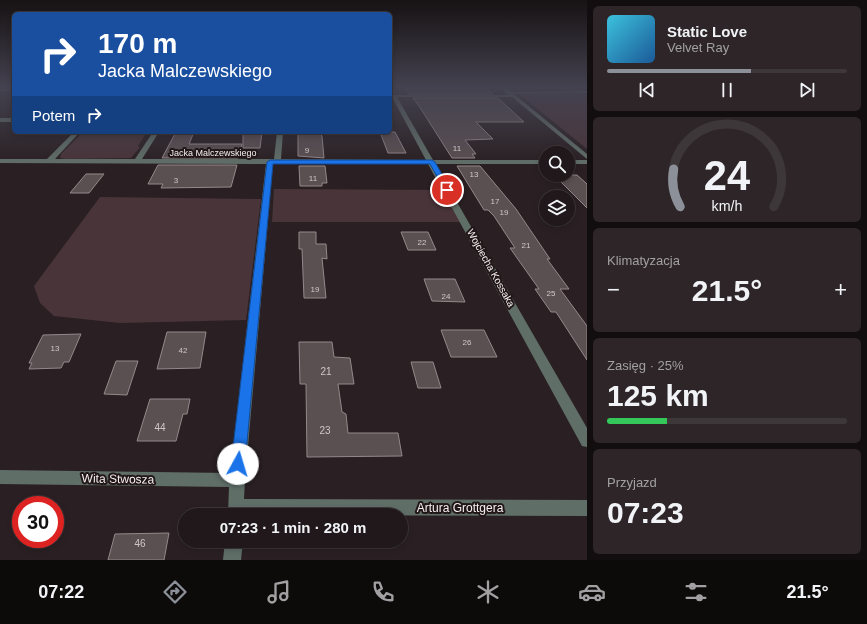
<!DOCTYPE html>
<html lang="pl">
<head>
<meta charset="utf-8">
<style>
  body { margin:0; font-family:Arial,sans-serif; background:#2d2527; color:#f1f3f6; height:100vh; display:flex; flex-direction:column; font-size:15px; white-space:nowrap }
  * { box-sizing:border-box; margin:0 }
  p { font-size:13px; color:#a2a0a2 }
  .icon { flex:none; width:22px; height:22px; fill:none; stroke:currentColor; stroke-width:2; stroke-linecap:round; stroke-linejoin:round }
  .map { position:relative; flex:1; overflow:hidden }
  .drawer { display:flex; flex-direction:column; gap:6px; padding:6px; background:#120d0e; width:280px }
  .drawer>* { flex:none }
  .hud { position:absolute; left:12px; top:12px; width:380px; height:122px; border-radius:6px; box-shadow:0 2px 6px #0003,0 0 0 1px #3d3739; background:#1a4fa0; color:#fff; overflow:hidden }
  .tools { position:absolute; left:539px; top:146px; display:grid; gap:8px }
  .tools a { display:grid; place-items:center; width:36px; height:36px; border-radius:50%; background:#20181a; box-shadow:0 2px 6px #0003,0 0 0 1px #3d3739; font-size:20px }
  .speed { position:absolute; left:12px; top:496px; display:flex; gap:8px; font-size:20px; font-weight:700; text-align:center }
  .speed>* { display:grid; place-content:center; width:52px; height:52px; border-radius:50%; background:#20181a; box-shadow:0 2px 6px #0003,0 0 0 1px #3d3739; line-height:1 }
  .speed .limit { border:6px solid #d22; background:#fff; color:#111 }
  .pin { position:absolute; display:grid; place-items:center; width:34px; height:34px; color:#fff; margin:-17px; border:2px solid #fff; border-radius:50%; box-shadow:0 1px 4px #0007 }
  .me { position:absolute; width:44px; margin:-22px; rotate:6deg; stroke-linejoin:round; filter:drop-shadow(0 0 3px #0008) }
  .turn { display:flex; align-items:center; gap:14px; height:84px; padding:0 20px; font-size:18px }
  .turn .icon { width:52px; height:52px; stroke-width:2.5 }
  .turn b { display:block; font-size:28px; line-height:34px }
  .then { display:flex; align-items:center; height:38px; padding:0 20px; background:#0003; gap:8px; font-size:15px }
  .big { font-size:30px; font-weight:700; line-height:1.1 }
  .drawer .tile { flex:1; display:flex; flex-direction:column; justify-content:center; gap:6px; min-width:0; padding:0 14px; border-radius:6px; background:#2d2527 }
  .drawer .dial { align-items:center; gap:0 }
  .dial svg { height:104px; overflow:visible; fill:none; stroke:#3d3739; stroke-width:7; stroke-linecap:round; text-anchor:middle }
  .dial text { fill:#f1f3f6; stroke:none }
  .song { display:flex; align-items:center; gap:12px }
  .cover { width:48px; height:48px; border-radius:6px; background:linear-gradient(135deg,hsl(190 70% 55%),hsl(210 70% 35%)) }
  .played { height:4px; border-radius:2px; background:linear-gradient(90deg,#8c9099 60%,#3d3739 60%) }
  .keys { display:flex; justify-content:space-around; direction:ltr }
  .heat { display:flex; justify-content:space-between; align-items:center; font-size:22px; direction:ltr }
  .charge { height:6px; border-radius:3px; background:linear-gradient(90deg,#34c759 25%,#3d3739 0) }
  .trip { position:absolute; left:178px; top:508px; width:230px; height:40px; border-radius:20px; background:#20181a; box-shadow:0 2px 6px #0003,0 0 0 1px #3d3739; font-weight:700; line-height:40px; text-align:center }
  .menu { display:flex; height:64px; justify-content:space-around; align-items:center; background:#0d0a0a; color:#a2a0a2 }
  .menu .icon { width:28px; height:28px }
  .menu .on { color:#8c9099 }
  .menu b { font-size:18px; color:#f1f3f6 }
  main { display:flex; flex:1; min-height:0 }
  .map>svg:first-child { display:block }
</style>
</head>
<body>
<main>
<div class="map">
<svg width="587" height="560" viewBox="0 0 587 560">
  <rect width="100%" height="100%" fill="#2a2023"/>
  <!-- green -->
  <g fill="#493439">
    <path d="M519,94H587V149Z"/>
    <path d="M83,132H147L138,146L140,147L131,158L66,159L60,158L61,154Z"/>
    <path d="M274,189L443,190L460,222H272Z"/>
    <path d="M100,197L261,199L246,320L120,323L54,316L40,303L34,286Z"/>
  </g>
  <!-- building -->
  <g fill="#5a4f51" stroke="#95888b">
    <path d="M406,88L487,89L493,94H409Z"/>
    <path d="M413,98H498L524,122H476L493,139L465,140L476,154H472L475,158H452L419,106Z"/>
    <path d="M176,132H194L189,144H242L238,158H162Z"/>
    <path d="M243,132H262L260,148H243Z"/>
    <path d="M380,132H395L406,153H388Z"/>
    <path d="M298,134H320L322,136L324,158L298,156Z"/>
    <path d="M158,165H237L231,187L161,188L163,184H148Z"/>
    <path d="M299,166H325L327,183H322V186H300Z"/>
    <path d="M457,166H480L516,209L550,259H547L569,289H560L587,326V360L556,312H551L535,289H539L510,248H515L494,216L488,210H484Z"/>
    <path d="M86,174H104L89,193H70Z"/>
    <path d="M554,175H577L587,184V208Z"/>
    <path d="M299,232H316V244H326L327,259L322,258L326,298H304L302,249H299Z"/>
    <path d="M401,232H428L436,250H408Z"/>
    <path d="M424,279H455L465,302L432,301Z"/>
    <path d="M441,330H484L497,357H451Z"/>
    <path d="M167,332H206L200,368L157,369Z"/>
    <path d="M81,334L69,362H64L61,368L29,369L32,363H29L43,335Z"/>
    <path d="M299,342H332L334,357L350,358L354,384H338L342,412L346,414L348,433H398L402,456L307,457L306,384H300Z"/>
    <path d="M116,361H138L127,395L104,394Z"/>
    <path d="M411,362H433L441,388H418Z"/>
    <path d="M150,399H190L187,414H183L176,441H137Z"/>
    <path d="M169,533L164,560H108L115,534Z"/>
  </g>
  <g fill="none" stroke-linecap="round" stroke-linejoin="round">
    <!-- minor -->
    <g fill="#606e68" fill-rule="evenodd">
      <path d="M500,87H505L510,92L587,91V93L514,94L587,154V159L512,97H397L433,160H546V164H435L587,428V447L582,446L428,164H273L245,480L244,499L587,500V516L228,515L229,487L0,484V470L230,473L266,164L0,163V159H47L74,132H80L55,159H135L153,132H159L142,159H274L277,132H283L281,159L426,160L392,97H390V95H508Z"/>
      <path d="M14,88V90L0,91V89Z"/>
      <rect x="0" y="118" width="14" height="4"/>
      <rect x="568" y="160" width="19" height="4"/>
      <path d="M225,541H243L241,560H223Z"/>
    </g>
  </g>
  <!-- sky -->
  <linearGradient id="sky" x2="0" y2="1"><stop stop-color="#171213"/><stop offset="0.53" stop-color="#444250"/><stop offset="1" stop-color="#444250" stop-opacity="0"/></linearGradient>
  <rect width="587" height="165" fill="url(#sky)"/>
  <!-- route -->
  <path fill="#1a73e8" stroke="#114b97" d="M270,160H432L435,162L451,190L445,191L430,164H273L245,464L243,469L238,471L233,469L231,464L267,162Z"/>
  <g text-anchor="middle" dominant-baseline="central" stroke-width="4" stroke-linejoin="round" paint-order="stroke">
    <!-- number labels -->
    <g font-size="8" fill="#cfc7c8">
      <text x="457" y="148">11</text>
      <text x="307" y="150">9</text>
      <text x="474" y="174">13</text>
      <text x="313" y="178">11</text>
      <text x="176" y="180">3</text>
      <text x="495" y="201">17</text>
      <text x="504" y="212">19</text>
      <text x="422" y="242">22</text>
      <text x="526" y="245">21</text>
      <text x="315" y="289">19</text>
      <text x="551" y="293">25</text>
      <text x="446" y="296">24</text>
      <text x="467" y="342">26</text>
      <text x="55" y="348">13</text>
      <text x="183" y="350">42</text>
    </g>
    <!-- far-street labels -->
    <g font-size="9" fill="#f6eff0" stroke="#211719">
      <text x="213" y="153">Jacka Malczewskiego</text>
    </g>
    <!-- street labels -->
    <g font-size="10" fill="#f6eff0" stroke="#211719">
      <text transform="translate(491 268) rotate(61)">Wojciecha Kossaka</text>
    </g>
    <!-- near-number labels -->
    <g font-size="10" fill="#cfc7c8">
      <text x="326" y="371">21</text>
      <text x="160" y="427">44</text>
      <text x="325" y="430">23</text>
      <text x="140" y="543">46</text>
    </g>
    <!-- near-street labels -->
    <g font-size="12" fill="#f6eff0" stroke="#211719">
      <text transform="translate(118 479) rotate(1)">Wita Stwosza</text>
      <text x="460" y="508">Artura Grottgera</text>
    </g>
  </g>
</svg>
<div class="tools">
<a><svg class="icon" aria-label="search" viewBox="0 0 24 24"><circle cx="10" cy="10" r="6"/><path d="M15 15l6 6"/></svg></a>
<a><svg class="icon" aria-label="layers" viewBox="0 0 24 24"><path d="M12 4l9 5-9 5-9-5zM3 14l9 5 9-5"/></svg></a>
</div>
<div class="speed"><div class="limit">30</div></div>
<div class="pin" style="left:447px;top:190px;background:#d93025"><svg class="icon" aria-label="arrive" viewBox="0 0 24 24"><path d="M6 21V4h12l-3 4 3 4H6"/></svg></div>
<svg class="me" style="left:238px;top:464px" viewBox="-20 -20 40 40"><circle r="19" fill="#fff"/><path d="M0-13L10 11 0 6-10 11z" fill="#1a73e8"/></svg>
<div class="trip">07:23 · 1 min · 280 m</div>
<div class="hud">
<div class="turn"><svg class="icon" aria-label="right" viewBox="0 0 24 24"><path d="M7 20v-9h11M14 6l5 5-5 5"/></svg><div><b>170 m</b>Jacka Malczewskiego</div></div>
<div class="then">Potem<svg class="icon" aria-label="right" viewBox="0 0 24 24"><path d="M7 20v-9h11M14 6l5 5-5 5"/></svg></div>
</div>
</div>
<section class="drawer">
<div class="tile">
<div class="song"><i class="cover"></i><div><b>Static Love</b><p>Velvet Ray</p></div></div>
<div class="played"></div>
<div class="keys"><svg class="icon" aria-label="previous" viewBox="0 0 24 24"><path d="M18 5L8 12l10 7zM5 5v14"/></svg><svg class="icon" aria-label="pause" viewBox="0 0 24 24"><path d="M8 5v14M16 5v14"/></svg><svg class="icon" aria-label="next" viewBox="0 0 24 24"><path d="M6 5l10 7-10 7zM19 5v14"/></svg></div>
</div>
<div class="tile dial"><svg viewBox="0 0 100 80">
<path d="M14 69A42 42 0 1 1 86 69"/>
<path d="M14 69A42 42 0 0 1 9 40" stroke="#8c9099"/>
<text x="50" y="56" font-size="32" font-weight="700">24</text>
<text x="50" y="72" font-size="11">km/h</text>
</svg></div>
<div class="tile"><p>Klimatyzacja</p>
<div class="heat"><a>−</a><b class="big">21.5°</b><a>+</a></div>
</div>
<div class="tile"><p>Zasięg · 25%</p><b class="big">125 km</b><div class="charge"></div></div>
<div class="tile"><p>Przyjazd</p><b class="big">07:23</b></div>
</section>
</main>
<nav class="menu">
<b>07:22</b>
<svg class="icon on" aria-label="directions" viewBox="0 0 24 24"><path d="M12 3l9 9-9 9-9-9zM9 14v-3h6M13 9l2 2-2 2"/></svg>
<svg class="icon" aria-label="music" viewBox="0 0 24 24"><path d="M9 18V5l10-2v13"/><circle cx="6" cy="18" r="3"/><circle cx="16" cy="16" r="3"/></svg>
<svg class="icon" aria-label="phone" viewBox="0 0 24 24"><path d="M5 4h4l2 5-3 2q2 4 5 5l2-3 5 2v4C11 20 4 13 5 4z"/></svg>
<svg class="icon" aria-label="climate" viewBox="0 0 24 24"><path d="M12 3v18M4 7l16 10M4 17L20 7"/></svg>
<svg class="icon" aria-label="car" viewBox="0 0 24 24"><path d="M5 17H2v-5l4-1 3-4h7l3 4 3 1v5h-3M9 17h6M6 11h13"/><circle cx="7" cy="17" r="2"/><circle cx="17" cy="17" r="2"/></svg>
<svg class="icon" aria-label="filters" viewBox="0 0 24 24"><path d="M4 7h16M4 17h16"/><circle cx="9" cy="7" r="2"/><circle cx="15" cy="17" r="2"/></svg>
<b>21.5°</b>
</nav>
</body>
</html>
